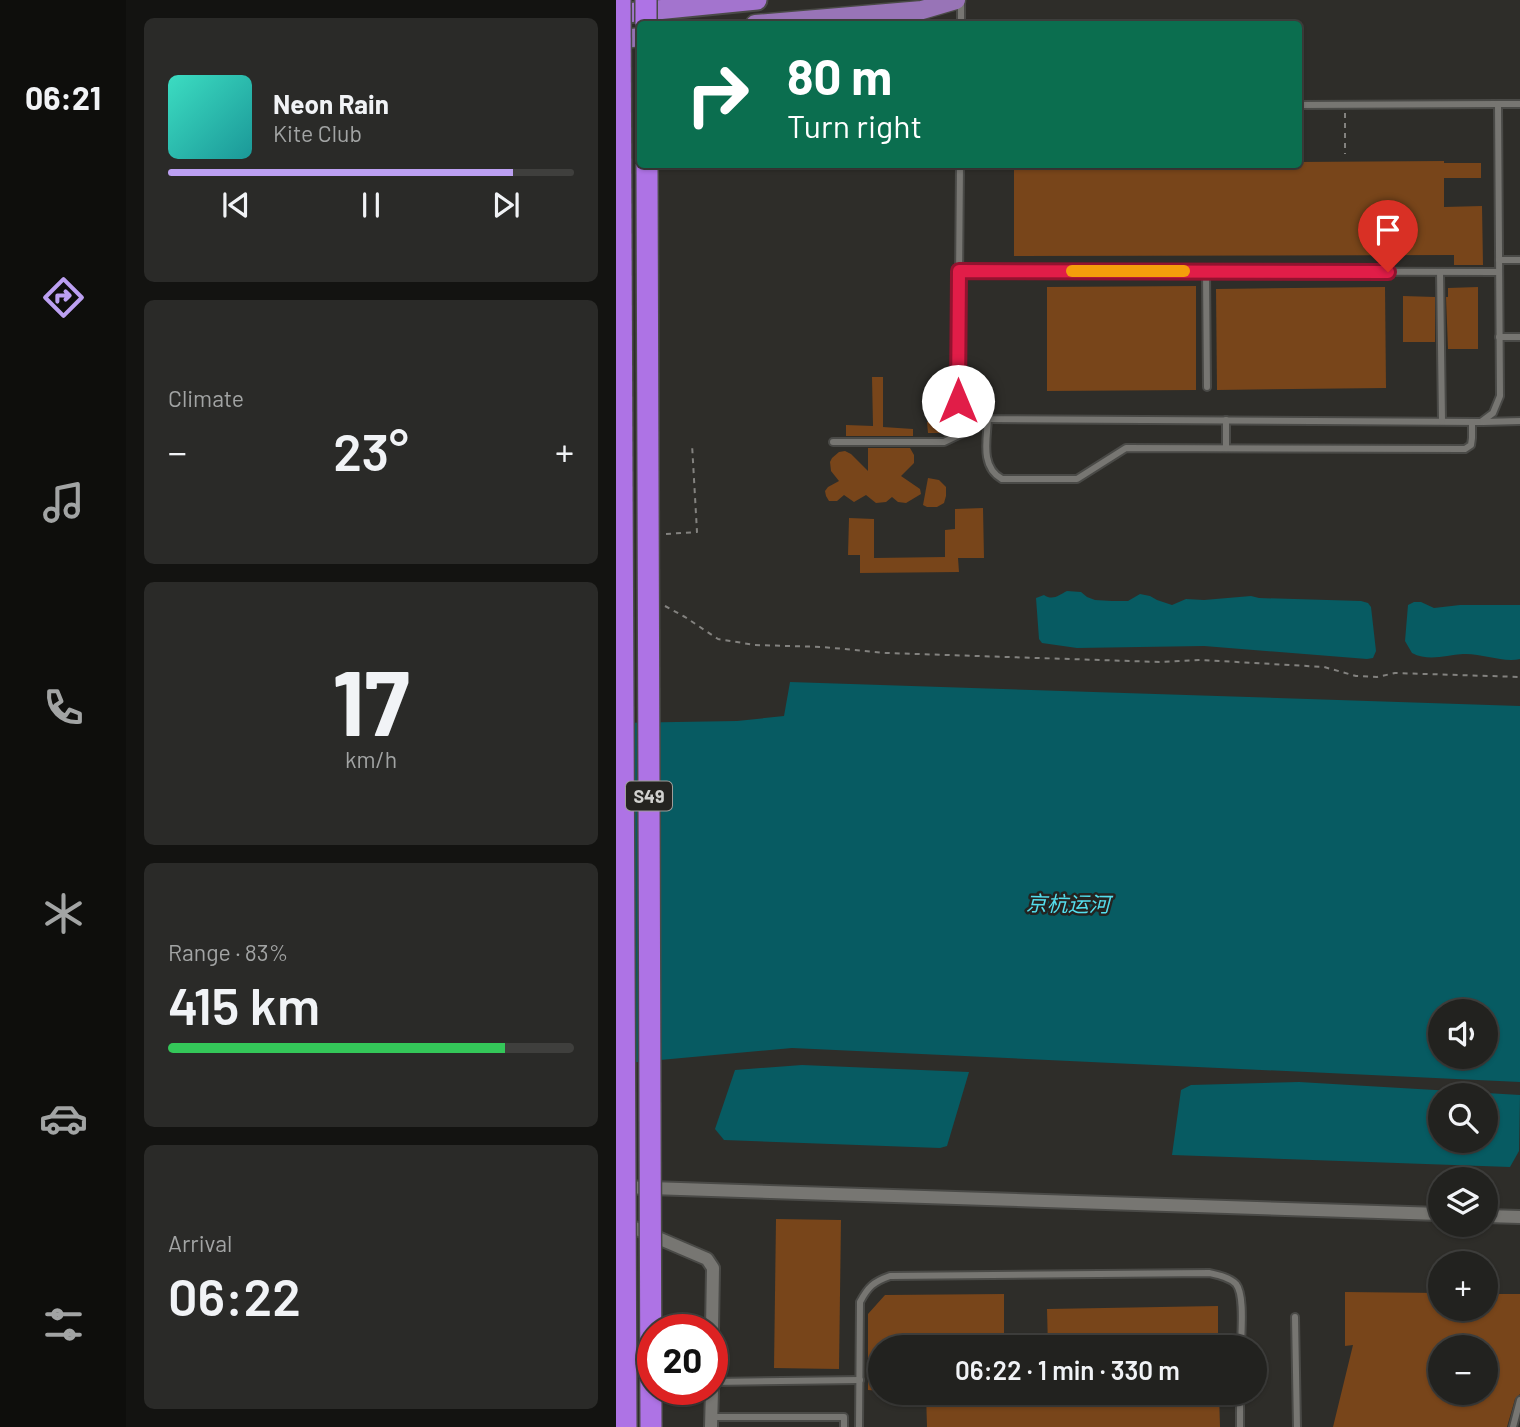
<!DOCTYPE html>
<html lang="en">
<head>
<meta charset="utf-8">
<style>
  body { margin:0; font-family:Barlow,"Noto Sans SC",sans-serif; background:#2a2a28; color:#f1f3f6; height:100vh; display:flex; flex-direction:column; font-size:26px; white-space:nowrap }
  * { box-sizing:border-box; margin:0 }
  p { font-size:23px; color:#a2a4a4 }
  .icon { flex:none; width:38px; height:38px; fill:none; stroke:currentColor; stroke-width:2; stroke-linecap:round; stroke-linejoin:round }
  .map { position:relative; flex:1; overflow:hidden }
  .drawer { display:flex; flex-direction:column; gap:18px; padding:18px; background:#131311; width:490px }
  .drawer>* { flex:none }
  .banner { position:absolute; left:21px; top:21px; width:665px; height:147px; border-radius:7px; box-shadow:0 2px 5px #0004,0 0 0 2px #3f3f3d; background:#0b6e4f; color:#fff; overflow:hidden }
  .tools { position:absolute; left:812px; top:999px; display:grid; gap:14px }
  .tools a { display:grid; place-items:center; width:70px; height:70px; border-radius:50%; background:#22221f; box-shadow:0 2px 5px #0004,0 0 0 2px #3f3f3d; font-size:35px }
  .speed { position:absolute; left:21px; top:1314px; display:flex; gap:14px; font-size:35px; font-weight:700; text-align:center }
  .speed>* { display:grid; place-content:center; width:91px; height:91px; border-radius:50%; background:#22221f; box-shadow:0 2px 5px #0004,0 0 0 2px #3f3f3d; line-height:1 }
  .speed .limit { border:10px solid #d22; background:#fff; color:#111 }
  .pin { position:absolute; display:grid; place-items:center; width:60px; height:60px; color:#fff; margin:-72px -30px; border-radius:50% 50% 50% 0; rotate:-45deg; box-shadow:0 0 7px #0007 }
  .pin .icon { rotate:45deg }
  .me { position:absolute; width:77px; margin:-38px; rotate:0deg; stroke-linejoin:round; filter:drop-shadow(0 0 5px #0008) }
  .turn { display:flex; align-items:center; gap:24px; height:147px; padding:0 35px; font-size:32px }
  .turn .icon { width:91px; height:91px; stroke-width:2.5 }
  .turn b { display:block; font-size:49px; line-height:60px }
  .big { font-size:52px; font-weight:600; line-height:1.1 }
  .drawer .tile { flex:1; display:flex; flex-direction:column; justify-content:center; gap:10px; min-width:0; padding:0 24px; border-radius:10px; background:#2a2a28 }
  .drawer .dial { align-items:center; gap:0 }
  .dial b { font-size:91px; line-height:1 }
  .song { display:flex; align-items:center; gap:21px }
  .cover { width:84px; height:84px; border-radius:10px; background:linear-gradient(135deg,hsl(170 70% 55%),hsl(180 70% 35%)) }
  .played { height:7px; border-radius:4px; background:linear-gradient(90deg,#bca0f2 85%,#3f3f3d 85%) }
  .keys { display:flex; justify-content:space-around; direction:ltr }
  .heat { display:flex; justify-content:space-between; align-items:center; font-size:38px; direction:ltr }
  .charge { height:10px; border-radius:5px; background:linear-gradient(90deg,#34c759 83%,#3f3f3d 0) }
  .trip { position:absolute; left:252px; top:1335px; width:399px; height:70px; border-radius:35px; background:#22221f; box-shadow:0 2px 5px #0004,0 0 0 2px #3f3f3d; font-weight:600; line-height:70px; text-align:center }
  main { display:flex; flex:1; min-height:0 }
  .dock { display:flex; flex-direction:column; width:126px; justify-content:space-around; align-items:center; background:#0e0e0c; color:#a2a4a4 }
  .dock .icon { width:49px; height:49px }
  .dock .selected { color:#bca0f2 }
  .dock b { font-size:32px; color:#f1f3f6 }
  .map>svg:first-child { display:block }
</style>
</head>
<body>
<main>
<nav class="dock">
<b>06:21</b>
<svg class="icon selected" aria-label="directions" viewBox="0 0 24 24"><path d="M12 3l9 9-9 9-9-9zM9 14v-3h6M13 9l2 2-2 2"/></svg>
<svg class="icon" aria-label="music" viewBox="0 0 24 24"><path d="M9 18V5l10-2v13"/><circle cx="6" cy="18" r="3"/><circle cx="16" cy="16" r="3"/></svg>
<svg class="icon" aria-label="phone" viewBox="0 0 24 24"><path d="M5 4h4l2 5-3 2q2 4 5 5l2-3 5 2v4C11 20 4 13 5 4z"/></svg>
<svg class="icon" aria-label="climate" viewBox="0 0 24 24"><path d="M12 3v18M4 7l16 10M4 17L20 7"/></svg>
<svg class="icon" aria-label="car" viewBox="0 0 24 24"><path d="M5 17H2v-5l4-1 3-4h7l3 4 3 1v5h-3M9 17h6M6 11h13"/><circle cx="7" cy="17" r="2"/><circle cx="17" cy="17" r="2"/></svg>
<svg class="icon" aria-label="filters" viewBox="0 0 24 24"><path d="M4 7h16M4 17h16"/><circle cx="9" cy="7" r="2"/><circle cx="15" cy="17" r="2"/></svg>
</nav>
<section class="drawer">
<div class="tile">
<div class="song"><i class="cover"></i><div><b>Neon Rain</b><p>Kite Club</p></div></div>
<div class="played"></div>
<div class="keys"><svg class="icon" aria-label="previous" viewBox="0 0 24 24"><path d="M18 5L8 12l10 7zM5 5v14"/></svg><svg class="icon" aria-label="pause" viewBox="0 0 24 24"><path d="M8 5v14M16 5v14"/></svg><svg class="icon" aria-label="next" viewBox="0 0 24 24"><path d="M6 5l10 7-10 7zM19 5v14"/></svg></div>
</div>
<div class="tile"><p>Climate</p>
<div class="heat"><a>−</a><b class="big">23°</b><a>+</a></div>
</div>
<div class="tile dial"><b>17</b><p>km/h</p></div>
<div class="tile"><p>Range · 83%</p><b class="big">415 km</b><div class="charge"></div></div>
<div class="tile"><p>Arrival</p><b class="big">06:22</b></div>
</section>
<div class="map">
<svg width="904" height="1427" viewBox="0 0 904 1427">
  <rect width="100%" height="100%" fill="#2e2d29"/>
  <!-- water -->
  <g fill="#075b62" fill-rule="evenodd">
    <path d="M451,591L465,592L471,597L479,600L496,601H512L524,594L534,596L541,600L556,605L570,599L588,600L635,596L643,598L745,601L752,603L755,607L760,651L757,658L751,659L588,646L461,648L426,643L423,639L420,598L428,595C437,601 443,595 451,591Z"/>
    <path d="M798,602H805L818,608L844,605H904V659C887,663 866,653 847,654C830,655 813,662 796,653L789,641L792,605Z"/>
    <path d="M174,682L904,706V1082L176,1048L0,1064V723L121,721L168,716ZM824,1012H870V1057H824Z"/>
    <path d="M186,1065L353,1072L331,1146L324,1148L108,1140L99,1129L119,1070Z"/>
    <path d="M683,1082L904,1095L903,1151L894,1167L556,1155L565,1090L575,1085ZM824,1096H870V1141H824Z"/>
  </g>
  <!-- building -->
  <g fill="#78451a" fill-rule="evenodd">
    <path d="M828,161V163H865V178H828V207L866,206L867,265H838V255L398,256V164H682V162Z"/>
    <path d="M580,286V390L431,391V287Z"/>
    <path d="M769,287L770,388L601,390L600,289Z"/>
    <path d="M862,287V349H832L830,297H832V288Z"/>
    <path d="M787,296L819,297V342H787Z"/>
    <path d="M256,377H267V427L297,429V436H230V425L257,426Z"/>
    <path d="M311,422H326V433H312Z"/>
    <path d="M252,448H294L298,455V463L285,476L304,489L305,494L290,503L282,502L276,497L270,502L260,503L250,495L238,502L228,495L221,501H213L210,496L209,491L212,487L223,481L215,471L214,462L216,458L223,452L229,451L235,454L252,471Z"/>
    <path d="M312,478L323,480L330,487V496L328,503L321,507H311L307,505Z"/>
    <path d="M367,508L368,558H342L343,572L244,573V555H232L233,518L258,519V558L329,557V530L339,529V509Z"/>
    <path d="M160,1219L225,1220L223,1369L158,1368Z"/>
    <path d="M729,1292L824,1293V1309H870V1294H904V1394L899,1399L891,1427H717L737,1345L729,1346ZM824,1348H870V1393H824Z"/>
    <path d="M388,1294V1348H264V1391L252,1390V1314L269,1295Z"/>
    <path d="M602,1306V1348H432L431,1309Z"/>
    <path d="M310,1393H603L604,1427H311Z"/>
  </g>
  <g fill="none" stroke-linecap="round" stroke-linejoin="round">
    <defs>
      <g id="service">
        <path d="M345,24V0"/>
        <path d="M682,105L882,104"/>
        <path d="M344,164L342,401C351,412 358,415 372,419L865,422L877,413L884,396L882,104H904"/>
        <path d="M883,260H904"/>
        <path d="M343,271L883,272"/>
        <path d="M590,271L591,387"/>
        <path d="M824,272L826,421"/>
        <path d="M883,337H904"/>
        <path d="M372,419C371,439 364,467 386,479H461L510,448L849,449L855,445L856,438V422"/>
        <path d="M867,422L904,421"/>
        <path d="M217,442H328L347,433L359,415"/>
        <path d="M610,448V420"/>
        <path d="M679,1317L681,1427"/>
        <path d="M96,1382L244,1380"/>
        <path d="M96,1417H228V1427"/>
        <path d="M243,1427L244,1302C252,1287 257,1282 274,1276L593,1273C602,1275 613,1277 620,1284C629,1295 625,1333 625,1348"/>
        <path d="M624,1427V1393"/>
        <path d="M897,1427L904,1400"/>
      </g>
      <g id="minor">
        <path d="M4,1187C277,1195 551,1206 824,1214"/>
        <path d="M870,1216L904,1217"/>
        <path d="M7,1223L91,1259L97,1268L96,1330"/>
        <path d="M95,1427L96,1390"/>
      </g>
      <g id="primary">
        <path d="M139,24L306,10L340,0"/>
        <path d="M0,40L24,37"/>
      </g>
      <path id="trunk" d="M0,14L141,0"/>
    </defs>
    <!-- service casing -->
    <use href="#service" stroke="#4a4a47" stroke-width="10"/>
    <!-- minor casing -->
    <use href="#minor" stroke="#4a4a47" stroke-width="16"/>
    <!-- primary casing -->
    <use href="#primary" stroke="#4a4a47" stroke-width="21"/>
    <!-- trunk casing -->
    <use href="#trunk" stroke="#4a4a47" stroke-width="23"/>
    <!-- path -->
    <g stroke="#83827f" stroke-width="2" stroke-dasharray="5 5" stroke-linecap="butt">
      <path d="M729,113V154"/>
      <path d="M50,534L81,532L76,444"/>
      <path d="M49,606L69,617L102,639L139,645L207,647L270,653L544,662L586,660L708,667L740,676L761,677L779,673L904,677"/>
    </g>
    <!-- service -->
    <use href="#service" stroke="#777672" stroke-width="6"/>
    <!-- minor -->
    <use href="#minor" stroke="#777672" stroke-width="12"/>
    <!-- primary -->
    <use href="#primary" stroke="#9874b7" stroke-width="18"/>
    <!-- trunk -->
    <use href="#trunk" stroke="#a374ce" stroke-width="19"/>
    <defs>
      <g id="motorway-bridge">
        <path d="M4,0L10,1427"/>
        <path d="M30,0V24"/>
        <path d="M31,164L35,1427"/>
      </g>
    </defs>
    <!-- motorway-bridge casing -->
    <use href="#motorway-bridge" stroke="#4a4a47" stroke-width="24" stroke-linecap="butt"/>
    <!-- motorway-bridge -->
    <use href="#motorway-bridge" stroke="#ae73e5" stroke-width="21"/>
  </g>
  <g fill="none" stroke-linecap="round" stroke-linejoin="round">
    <defs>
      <path id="route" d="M342,401L343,271L772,272"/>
    </defs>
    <!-- route casing -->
    <use href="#route" stroke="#92132f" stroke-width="18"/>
    <!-- route -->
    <use href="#route" stroke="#e11d48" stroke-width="12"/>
    <!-- slow -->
    <path stroke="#f59e0b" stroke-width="12" d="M456,271H568"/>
  </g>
  <g text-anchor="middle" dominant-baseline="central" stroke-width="5" stroke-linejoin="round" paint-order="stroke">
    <!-- shield labels -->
    <rect fill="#242320" stroke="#9d9d9a" stroke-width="2" x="10" y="781.5" width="46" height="29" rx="5"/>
    <g font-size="18" font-weight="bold" fill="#d1d1cf">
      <text x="33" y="796">S49</text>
    </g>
    <!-- water labels -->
    <g font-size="21" font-style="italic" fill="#54deed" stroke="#242320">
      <text transform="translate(452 903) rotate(1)">京杭运河</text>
    </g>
  </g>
</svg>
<div class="tools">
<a><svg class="icon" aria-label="sound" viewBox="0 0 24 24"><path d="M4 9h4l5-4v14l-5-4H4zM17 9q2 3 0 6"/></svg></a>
<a><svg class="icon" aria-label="search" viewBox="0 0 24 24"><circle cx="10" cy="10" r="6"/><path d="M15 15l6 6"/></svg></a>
<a><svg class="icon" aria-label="layers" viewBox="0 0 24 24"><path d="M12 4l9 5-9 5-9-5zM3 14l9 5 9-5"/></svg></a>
<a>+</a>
<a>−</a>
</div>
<div class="speed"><div class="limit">20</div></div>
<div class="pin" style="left:772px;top:272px;background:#d93025"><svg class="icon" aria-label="arrive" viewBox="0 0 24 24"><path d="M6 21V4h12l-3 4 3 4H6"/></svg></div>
<svg class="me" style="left:342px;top:401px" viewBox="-20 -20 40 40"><circle r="19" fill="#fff"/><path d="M0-13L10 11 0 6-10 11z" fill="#e11d48"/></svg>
<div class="trip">06:22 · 1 min · 330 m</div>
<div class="banner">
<div class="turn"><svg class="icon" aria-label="right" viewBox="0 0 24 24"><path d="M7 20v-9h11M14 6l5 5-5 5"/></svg><div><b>80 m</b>Turn right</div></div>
</div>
</div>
</main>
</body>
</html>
